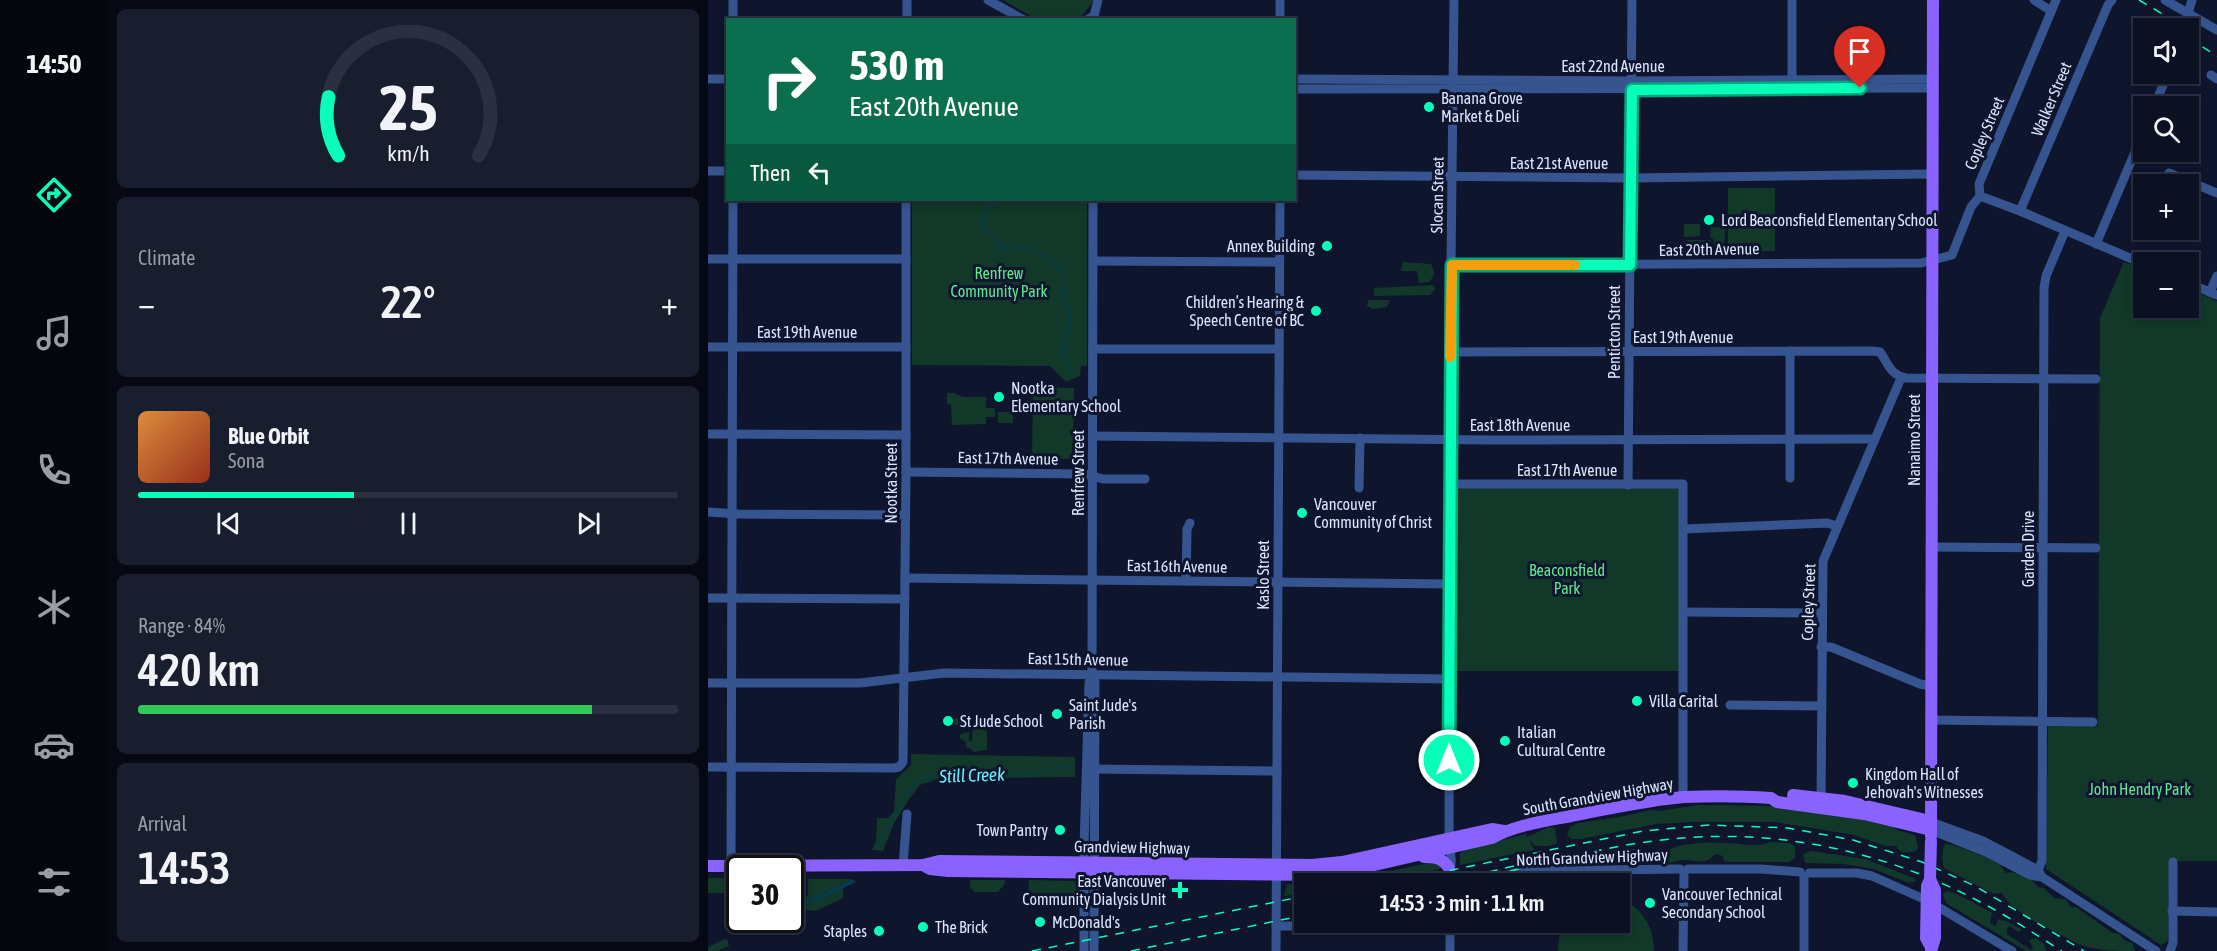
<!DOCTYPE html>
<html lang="en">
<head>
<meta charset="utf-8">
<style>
  body { margin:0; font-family:"Asap Condensed",sans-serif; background:#191e2f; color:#f1f3f6; height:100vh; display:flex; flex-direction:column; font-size:22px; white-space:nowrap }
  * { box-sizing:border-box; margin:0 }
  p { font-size:20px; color:#9a9da5 }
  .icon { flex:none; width:33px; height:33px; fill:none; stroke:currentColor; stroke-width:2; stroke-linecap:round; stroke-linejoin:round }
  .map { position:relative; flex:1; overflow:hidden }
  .side { display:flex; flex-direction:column; gap:9px; padding:9px; background:#060913; width:600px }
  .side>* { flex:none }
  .banner { position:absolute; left:18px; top:18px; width:570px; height:183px; border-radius:0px; box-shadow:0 3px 9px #0003,0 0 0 2px #2b3040; background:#0b6e4f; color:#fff; overflow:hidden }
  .tools { position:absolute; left:1425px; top:18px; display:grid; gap:12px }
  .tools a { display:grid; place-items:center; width:66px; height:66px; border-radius:0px; background:#0b1022; box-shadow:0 3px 9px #0003,0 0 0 2px #2b3040; font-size:30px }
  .speed { position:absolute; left:18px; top:855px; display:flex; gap:12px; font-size:30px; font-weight:700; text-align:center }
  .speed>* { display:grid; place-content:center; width:78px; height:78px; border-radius:50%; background:#0b1022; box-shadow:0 3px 9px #0003,0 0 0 2px #2b3040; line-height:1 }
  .speed .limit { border:3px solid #111; border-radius:9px; background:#fff; color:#111 }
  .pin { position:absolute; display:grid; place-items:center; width:51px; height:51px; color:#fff; margin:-62px -26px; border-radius:50% 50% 50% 0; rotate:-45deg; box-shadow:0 0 6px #0007 }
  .pin .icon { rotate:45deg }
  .me { position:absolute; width:66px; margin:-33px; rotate:0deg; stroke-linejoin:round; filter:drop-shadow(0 0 4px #0008) }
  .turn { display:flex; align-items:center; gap:21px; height:126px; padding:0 24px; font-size:27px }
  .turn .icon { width:78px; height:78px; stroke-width:2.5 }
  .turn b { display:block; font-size:42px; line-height:51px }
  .then { display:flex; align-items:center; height:57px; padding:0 24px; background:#0003; gap:12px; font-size:22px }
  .big { font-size:45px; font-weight:600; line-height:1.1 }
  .side .tile { flex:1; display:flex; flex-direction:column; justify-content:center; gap:9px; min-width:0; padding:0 21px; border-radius:9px; background:#191e2f }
  .side .dial { align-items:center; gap:0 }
  .dial svg { height:156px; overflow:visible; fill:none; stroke:#2b3040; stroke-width:7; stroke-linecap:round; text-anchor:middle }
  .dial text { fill:#f1f3f6; stroke:none }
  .song { display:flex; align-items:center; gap:18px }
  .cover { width:72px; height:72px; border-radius:9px; background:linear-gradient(135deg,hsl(30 70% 55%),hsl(10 70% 35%)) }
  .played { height:6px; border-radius:3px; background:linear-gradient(90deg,#07ffba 40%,#2b3040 40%) }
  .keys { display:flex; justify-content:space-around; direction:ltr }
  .heat { display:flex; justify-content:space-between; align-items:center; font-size:33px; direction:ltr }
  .charge { height:9px; border-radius:4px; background:linear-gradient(90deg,#34c759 84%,#2b3040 0) }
  .trip { position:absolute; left:586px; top:873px; width:336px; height:60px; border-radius:0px; background:#0b1022; box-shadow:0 3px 9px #0003,0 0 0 2px #2b3040; font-weight:600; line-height:60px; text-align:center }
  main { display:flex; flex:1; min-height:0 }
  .dock { display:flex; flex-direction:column; width:108px; justify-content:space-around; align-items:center; background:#04060e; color:#9a9da5 }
  .dock .icon { width:42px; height:42px }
  .dock .current { color:#07ffba }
  .dock b { font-size:27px; color:#f1f3f6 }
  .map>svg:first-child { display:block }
</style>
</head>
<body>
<main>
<nav class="dock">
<b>14:50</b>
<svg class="icon current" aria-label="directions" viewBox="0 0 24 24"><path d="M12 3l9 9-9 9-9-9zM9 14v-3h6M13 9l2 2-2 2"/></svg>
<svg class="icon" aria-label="music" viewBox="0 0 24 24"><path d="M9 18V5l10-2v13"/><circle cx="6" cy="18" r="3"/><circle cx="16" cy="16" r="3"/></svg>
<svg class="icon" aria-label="phone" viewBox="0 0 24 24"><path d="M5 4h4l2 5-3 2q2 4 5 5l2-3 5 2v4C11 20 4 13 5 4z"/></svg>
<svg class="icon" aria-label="climate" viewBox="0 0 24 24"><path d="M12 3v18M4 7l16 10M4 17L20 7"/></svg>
<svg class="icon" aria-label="car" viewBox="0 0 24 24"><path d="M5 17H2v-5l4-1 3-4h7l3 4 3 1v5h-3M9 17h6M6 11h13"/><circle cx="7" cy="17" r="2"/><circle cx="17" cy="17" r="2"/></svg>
<svg class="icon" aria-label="filters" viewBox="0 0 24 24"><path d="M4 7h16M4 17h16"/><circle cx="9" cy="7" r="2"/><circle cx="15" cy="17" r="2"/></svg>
</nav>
<section class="side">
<div class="tile dial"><svg viewBox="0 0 100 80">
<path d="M14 69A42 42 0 1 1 86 69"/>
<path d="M14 69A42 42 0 0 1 9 39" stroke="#07ffba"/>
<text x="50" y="56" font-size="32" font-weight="700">25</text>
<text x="50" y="72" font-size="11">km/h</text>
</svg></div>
<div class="tile"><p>Climate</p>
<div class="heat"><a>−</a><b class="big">22°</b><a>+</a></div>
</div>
<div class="tile">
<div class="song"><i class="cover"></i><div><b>Blue Orbit</b><p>Sona</p></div></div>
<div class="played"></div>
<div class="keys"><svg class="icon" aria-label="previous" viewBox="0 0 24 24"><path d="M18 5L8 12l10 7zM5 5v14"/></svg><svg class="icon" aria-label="pause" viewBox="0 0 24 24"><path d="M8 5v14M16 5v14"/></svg><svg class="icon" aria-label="next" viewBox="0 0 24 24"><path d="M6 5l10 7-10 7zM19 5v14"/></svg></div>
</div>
<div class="tile"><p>Range · 84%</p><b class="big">420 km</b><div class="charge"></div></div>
<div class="tile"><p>Arrival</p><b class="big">14:53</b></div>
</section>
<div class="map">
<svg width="1509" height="951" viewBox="0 0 1509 951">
  <rect width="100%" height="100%" fill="#0f152d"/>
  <!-- green -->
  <g fill="#113828">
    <path d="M295,0H386L371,20L328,19Z"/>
    <rect x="1020" y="188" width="47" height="63"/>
    <path d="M204,200H379V366H373L372,376L358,382L342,366L204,365Z"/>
    <path d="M976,224H992V236L976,237Z"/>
    <path d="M1003,227H1014L1017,229L1016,251H1009L1006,247V240L1002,237Z"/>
    <rect x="979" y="240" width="24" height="13"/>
    <path d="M695,262L723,264C727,272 727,276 721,282L711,283L709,271H693Z"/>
    <path d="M1416,262L1435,270L1436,308H1480L1481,289L1509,301V861H1461L1460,941L1453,945L1338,869L1340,726H1390L1392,318Z"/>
    <path d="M725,285L727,289L722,295L666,296V288Z"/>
    <path d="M660,300H682L679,307L665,309L659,306Z"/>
    <path d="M325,387L366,388L365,459L324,458Z"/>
    <path d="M239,393H246L255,397H278V408H287V417H278V424L244,425L243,404H239Z"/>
    <rect x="290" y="412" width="15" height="11"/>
    <path d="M749,488H971V671H747V489Z"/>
    <rect x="241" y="718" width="18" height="7"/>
    <path d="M271,728L279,731V750L265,752V750L258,747V742L252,738V735L255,733L261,732V741H264L265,729Z"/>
    <path d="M203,754L367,757V777L230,779L212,785L200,801L186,823L175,851L164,850L168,840L169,818H180L186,811L188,779L203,765Z"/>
    <path d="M990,805L1079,806C1092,814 1102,810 1115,812C1139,815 1162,821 1185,826L1189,830L1207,835L1210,848L1208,851C1199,853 1193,854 1188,846H1177L1146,835L1067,822H984L948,824L873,839H863L859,835L862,827L870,823L911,817L933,812L944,810L951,811Z"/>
    <path d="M841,827L847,828L849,843L841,846H827L821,839L826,850L752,865V853L759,849L818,834L819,837Z"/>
    <path d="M1063,842L1081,843L1087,846V858L1081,862H1022L1016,861L1015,856L1007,854C997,866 990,860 977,860C972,860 966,862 961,863L958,861V851C975,842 1001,842 1020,843C1036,844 1048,848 1063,842Z"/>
    <path d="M1237,844C1245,843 1284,859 1292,865C1294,867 1296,871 1298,873C1311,871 1322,876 1330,887L1336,888L1346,898L1357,899L1364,908L1368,907L1405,933L1412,934L1416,940L1424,943L1427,951C1404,951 1381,951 1363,940C1346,931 1300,910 1294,893L1286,894L1236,868C1234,862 1233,850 1237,844Z"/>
    <path d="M926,849L932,852H941L929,860L909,858L912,852Z"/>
    <path d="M1103,851L1157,859L1206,878L1208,881L1201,883L1166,869L1135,864L1097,863L1095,854Z"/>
    <path d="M725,862L732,866L733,869L659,883L601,884L639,880Z"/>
    <path d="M732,875V879L710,883H688Z"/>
    <path d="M0,878H23L17,893H0Z"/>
    <path d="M100,879H144L91,905V899L100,896Z"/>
    <path d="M262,880H297L296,885L290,892H266L262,886Z"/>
    <path d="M321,880L366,881L369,884V898L363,899V893H320Z"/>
    <path d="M579,884H597V894L576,896Z"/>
    <path d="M135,888V898L108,911L92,909V908Z"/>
    <path d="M1238,891C1247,891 1271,906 1281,911L1284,913L1282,923L1288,926L1290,919L1298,921L1313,929V931L1310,932L1302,926L1299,928V934L1323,950L1325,949L1321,940L1328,938L1336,944L1338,951H1318L1238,903L1235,895Z"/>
    <path d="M912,899C935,908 946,927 946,951H850L851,938L856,923L912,922Z"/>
    <path d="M19,938L21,946L9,951H0V947Z"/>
  </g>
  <!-- water -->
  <path fill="#063c4f" d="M144,879L148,882L92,908L91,905Z"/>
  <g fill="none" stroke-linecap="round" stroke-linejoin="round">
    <!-- stream -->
    <g stroke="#063c4f" stroke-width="1.5">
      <path d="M292,200L279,207L276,219L277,230L288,238L291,248C303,252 311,245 322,249C334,254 354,264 356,279C356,285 353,291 355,297C356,305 363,309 363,318C363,324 360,330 358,336C353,351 358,360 366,374"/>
      <path d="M168,848L199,793L209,782L216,778L239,772L326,774L344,768L362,766"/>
    </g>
    <!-- minor -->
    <g stroke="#365590" stroke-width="9">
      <path d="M280,0L316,20"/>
      <path d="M572,0V20"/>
      <path d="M1326,0L1343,11"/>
      <path d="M1457,0L1509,30"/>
      <path d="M1480,13L1484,0"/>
      <path d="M25,20V0"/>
      <path d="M199,20V0"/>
      <path d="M379,20L386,16L390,0"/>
      <path d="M1503,75L1509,79"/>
      <path d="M0,79H20"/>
      <path d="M586,79L924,81L1223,79"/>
      <path d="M1084,86V0"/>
      <path d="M586,89L1223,88"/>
      <path d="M1446,106L1460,74"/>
      <path d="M0,171H20"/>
      <path d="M1461,173L1509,193"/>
      <path d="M586,175L923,178L1223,174"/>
      <path d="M1272,196L1271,184L1348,0"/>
      <path d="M1272,196L1312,211L1436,264"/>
      <path d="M1312,211L1400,5L1404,0"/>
      <path d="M1388,244L1436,131"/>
      <path d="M0,259H198"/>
      <path d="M385,261L571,262"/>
      <path d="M744,265L1213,263L1244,255L1263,207L1272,196"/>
      <path d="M1480,283L1509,295"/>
      <path d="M1502,292L1509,276"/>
      <path d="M0,347H198"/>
      <path d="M385,349H571"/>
      <path d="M742,352L1164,351L1172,352C1180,363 1182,375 1198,378L1388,379"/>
      <path d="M0,434L198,435"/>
      <path d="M385,436L783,440L1166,439"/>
      <path d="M198,472L377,474L395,479H437"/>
      <path d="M1082,478V351"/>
      <path d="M742,484H975V798"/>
      <path d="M920,485L924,0"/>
      <path d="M651,488L652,438"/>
      <path d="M0,512L30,514L197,515"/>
      <path d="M976,529L1119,523L1129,526"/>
      <path d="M1222,547L1388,548"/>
      <path d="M197,578L741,584"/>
      <path d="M478,581L479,529L482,523"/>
      <path d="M0,598L197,599"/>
      <path d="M976,612L1114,613"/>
      <path d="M1113,647H1123L1212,684L1222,686"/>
      <path d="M384,675L387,682L386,951"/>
      <path d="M0,683H152L236,673L741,679"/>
      <path d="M1022,705L1113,706"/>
      <path d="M1222,720L1385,722"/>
      <path d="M0,767L186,768L191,767L195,762L198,472V200"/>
      <path d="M383,769L569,771"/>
      <path d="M1113,803L1115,561L1193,378"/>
      <path d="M1223,822L1275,841L1330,870L1333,875"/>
      <path d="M1223,830L1278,852L1322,875L1334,877L1448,951"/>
      <path d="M195,865L199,814"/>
      <path d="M23,866L25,200"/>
      <path d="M980,869H1053L1092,872"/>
      <path d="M1330,870L1334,861L1336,288L1338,276L1357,231"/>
      <path d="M1101,873H1149L1164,876L1218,900"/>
      <path d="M741,884C741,871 746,859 741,848L742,352L746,0"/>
      <path d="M762,884L817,871L972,869"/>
      <path d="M1227,905L1304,951"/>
      <path d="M1464,911L1509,912"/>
      <path d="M742,922V951"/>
      <path d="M568,926H742"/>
      <path d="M376,951V848L381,683L384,675L385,200"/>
      <path d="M568,951L572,200"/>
      <path d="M975,951L976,873"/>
      <path d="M1096,951V877"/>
      <path d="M1462,951L1465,943V862"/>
    </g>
    <!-- major -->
    <g stroke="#8962ff" stroke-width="12">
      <path d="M1085,795L1137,801L1218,820"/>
      <path d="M1223,836L1225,0"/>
      <path d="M716,857C728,857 734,858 741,868"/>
      <path d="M215,865L222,869L240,871L617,875L636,872L784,838C807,825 837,821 863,816C901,809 938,800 976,797C1005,796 1034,796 1063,798L1069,802L1156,814L1223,830"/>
      <path d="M0,866L215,865L231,861L604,865L634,862L784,829L796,831"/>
      <path d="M1222,879L1227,890V938L1223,951"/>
      <path d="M1222,879L1219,886L1218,938L1223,947"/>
    </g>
    <!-- rail -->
    <g stroke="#07ffba" stroke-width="1.5" stroke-dasharray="9 8" stroke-linecap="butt">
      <path d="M1431,0L1478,28"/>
      <path d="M1480,38L1509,56"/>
      <path d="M802,871C855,859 908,844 963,839C1072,828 1180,852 1276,904C1303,918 1328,935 1354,951"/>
      <path d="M675,884L935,831L1001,825L1080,828L1145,840L1214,862L1267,886L1376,951"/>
      <path d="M731,884L810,865"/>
      <path d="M324,951L597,896"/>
      <path d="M423,951L597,915"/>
    </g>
    <!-- major-bridge -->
    <path stroke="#8962ff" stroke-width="12" d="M1222,879L1223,841"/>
  </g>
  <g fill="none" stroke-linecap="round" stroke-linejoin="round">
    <defs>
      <path id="route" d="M741,760L744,265H922L924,90L1152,88"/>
    </defs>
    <!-- route casing -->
    <use href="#route" stroke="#05a679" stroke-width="15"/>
    <!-- route -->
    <use href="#route" stroke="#07ffba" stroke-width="10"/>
    <!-- slow -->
    <path stroke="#f59e0b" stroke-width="10" d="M742,357L744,265H867"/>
  </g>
  <!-- markers -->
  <g fill="#07ffba" stroke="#0f152d" stroke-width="2">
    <circle cx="721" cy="107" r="6"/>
    <circle cx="1001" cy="220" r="6"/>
    <circle cx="619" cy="246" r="6"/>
    <circle cx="608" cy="311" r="6"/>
    <circle cx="291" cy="397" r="6"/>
    <circle cx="594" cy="513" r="6"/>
    <circle cx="929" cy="701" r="6"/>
    <circle cx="349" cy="714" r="6"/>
    <circle cx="240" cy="721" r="6"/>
    <circle cx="797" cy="741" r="6"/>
    <circle cx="1145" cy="783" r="6"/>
    <circle cx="352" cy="830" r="6"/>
    <path d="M469 881h6v6h6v6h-6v6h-6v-6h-6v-6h6z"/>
    <circle cx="942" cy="903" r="6"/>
    <circle cx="332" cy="922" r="6"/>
    <circle cx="215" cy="927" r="6"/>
    <circle cx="171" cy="931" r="6"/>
  </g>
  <g text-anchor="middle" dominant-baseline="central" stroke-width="6" stroke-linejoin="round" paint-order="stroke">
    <!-- street labels -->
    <g font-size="16" fill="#dbe5ff" stroke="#0f152d">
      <text x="905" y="66">East 22nd Avenue</text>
      <text transform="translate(1343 99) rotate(-67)">Walker Street</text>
      <text transform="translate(1276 133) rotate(-67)">Copley Street</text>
      <text x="851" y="163">East 21st Avenue</text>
      <text transform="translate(729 195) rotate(-89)">Slocan Street</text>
      <text transform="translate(1001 249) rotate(-1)">East 20th Avenue</text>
      <text x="99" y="332">East 19th Avenue</text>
      <text transform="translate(906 332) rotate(-90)">Penticton Street</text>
      <text x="975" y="337">East 19th Avenue</text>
      <text x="812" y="425">East 18th Avenue</text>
      <text transform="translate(1206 440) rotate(-90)">Nanaimo Street</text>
      <text transform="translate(300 458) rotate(1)">East 17th Avenue</text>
      <text x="859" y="470">East 17th Avenue</text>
      <text transform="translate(370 473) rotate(-90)">Renfrew Street</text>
      <text transform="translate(183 483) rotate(-90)">Nootka Street</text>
      <text transform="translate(1320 549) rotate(-90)">Garden Drive</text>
      <text transform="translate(469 566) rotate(1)">East 16th Avenue</text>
      <text transform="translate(555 575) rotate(-90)">Kaslo Street</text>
      <text transform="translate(1100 602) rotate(-88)">Copley Street</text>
      <text transform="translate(370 659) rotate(1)">East 15th Avenue</text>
      <text transform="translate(890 796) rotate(-10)">South Grandview Highway</text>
      <text transform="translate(424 847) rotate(1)">Grandview Highway</text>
      <text transform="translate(884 857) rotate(-2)">North Grandview Highway</text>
    </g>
    <!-- poi labels -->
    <g font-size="16" fill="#dbe5ff" stroke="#0f152d" text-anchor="start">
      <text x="733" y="98">Banana Grove<tspan x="733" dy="18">Market &amp; Deli</tspan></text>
      <text x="1013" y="220">Lord Beaconsfield Elementary School</text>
      <text x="607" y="246" text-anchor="end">Annex Building</text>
      <text x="596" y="302" text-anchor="end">Children’s Hearing &amp;<tspan x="596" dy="18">Speech Centre of BC</tspan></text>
      <text x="303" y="388">Nootka<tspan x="303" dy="18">Elementary School</tspan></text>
      <text x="606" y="504">Vancouver<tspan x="606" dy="18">Community of Christ</tspan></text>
      <text x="941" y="701">Villa Carital</text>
      <text x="361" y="705">Saint Jude's<tspan x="361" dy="18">Parish</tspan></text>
      <text x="252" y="721">St Jude School</text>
      <text x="809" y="732">Italian<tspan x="809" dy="18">Cultural Centre</tspan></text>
      <text x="1157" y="774">Kingdom Hall of<tspan x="1157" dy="18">Jehovah's Witnesses</tspan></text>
      <text x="340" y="830" text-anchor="end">Town Pantry</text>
      <text x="458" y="881" text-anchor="end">East Vancouver<tspan x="458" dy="18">Community Dialysis Unit</tspan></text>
      <text x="954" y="894">Vancouver Technical<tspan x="954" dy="18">Secondary School</tspan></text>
      <text x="344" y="922">McDonald's</text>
      <text x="227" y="927">The Brick</text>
      <text x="159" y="931" text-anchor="end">Staples</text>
    </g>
    <!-- park labels -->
    <g font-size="16" fill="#5cea91" stroke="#0f152d">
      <text x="291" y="273">Renfrew<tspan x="291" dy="18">Community Park</tspan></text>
      <text x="859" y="570">Beaconsfield<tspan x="859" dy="18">Park</tspan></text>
      <text x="1432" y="789">John Hendry Park</text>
    </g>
    <!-- water labels -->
    <g font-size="18" font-style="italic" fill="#69f2ff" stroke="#0f152d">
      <text transform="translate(264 775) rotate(-2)">Still Creek</text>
    </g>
  </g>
</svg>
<div class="tools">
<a><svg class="icon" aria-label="sound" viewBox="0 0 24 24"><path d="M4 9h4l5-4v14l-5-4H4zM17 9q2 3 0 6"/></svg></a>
<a><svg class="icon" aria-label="search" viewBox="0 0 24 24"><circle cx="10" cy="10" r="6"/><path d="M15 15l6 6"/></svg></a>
<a>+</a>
<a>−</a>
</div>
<div class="speed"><div class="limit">30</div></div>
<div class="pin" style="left:1152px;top:88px;background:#d93025"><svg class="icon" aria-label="arrive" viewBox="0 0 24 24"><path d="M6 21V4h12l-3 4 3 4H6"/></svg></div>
<svg class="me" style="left:741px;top:760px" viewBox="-20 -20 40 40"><circle r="17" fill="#07ffba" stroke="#fff" stroke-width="3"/><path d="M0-11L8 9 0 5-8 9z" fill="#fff"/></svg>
<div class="trip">14:53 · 3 min · 1.1 km</div>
<div class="banner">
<div class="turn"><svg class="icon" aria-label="right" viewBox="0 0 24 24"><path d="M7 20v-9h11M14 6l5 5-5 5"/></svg><div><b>530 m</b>East 20th Avenue</div></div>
<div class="then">Then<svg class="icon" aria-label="left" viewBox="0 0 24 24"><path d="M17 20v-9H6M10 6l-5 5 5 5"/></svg></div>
</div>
</div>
</main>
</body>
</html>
